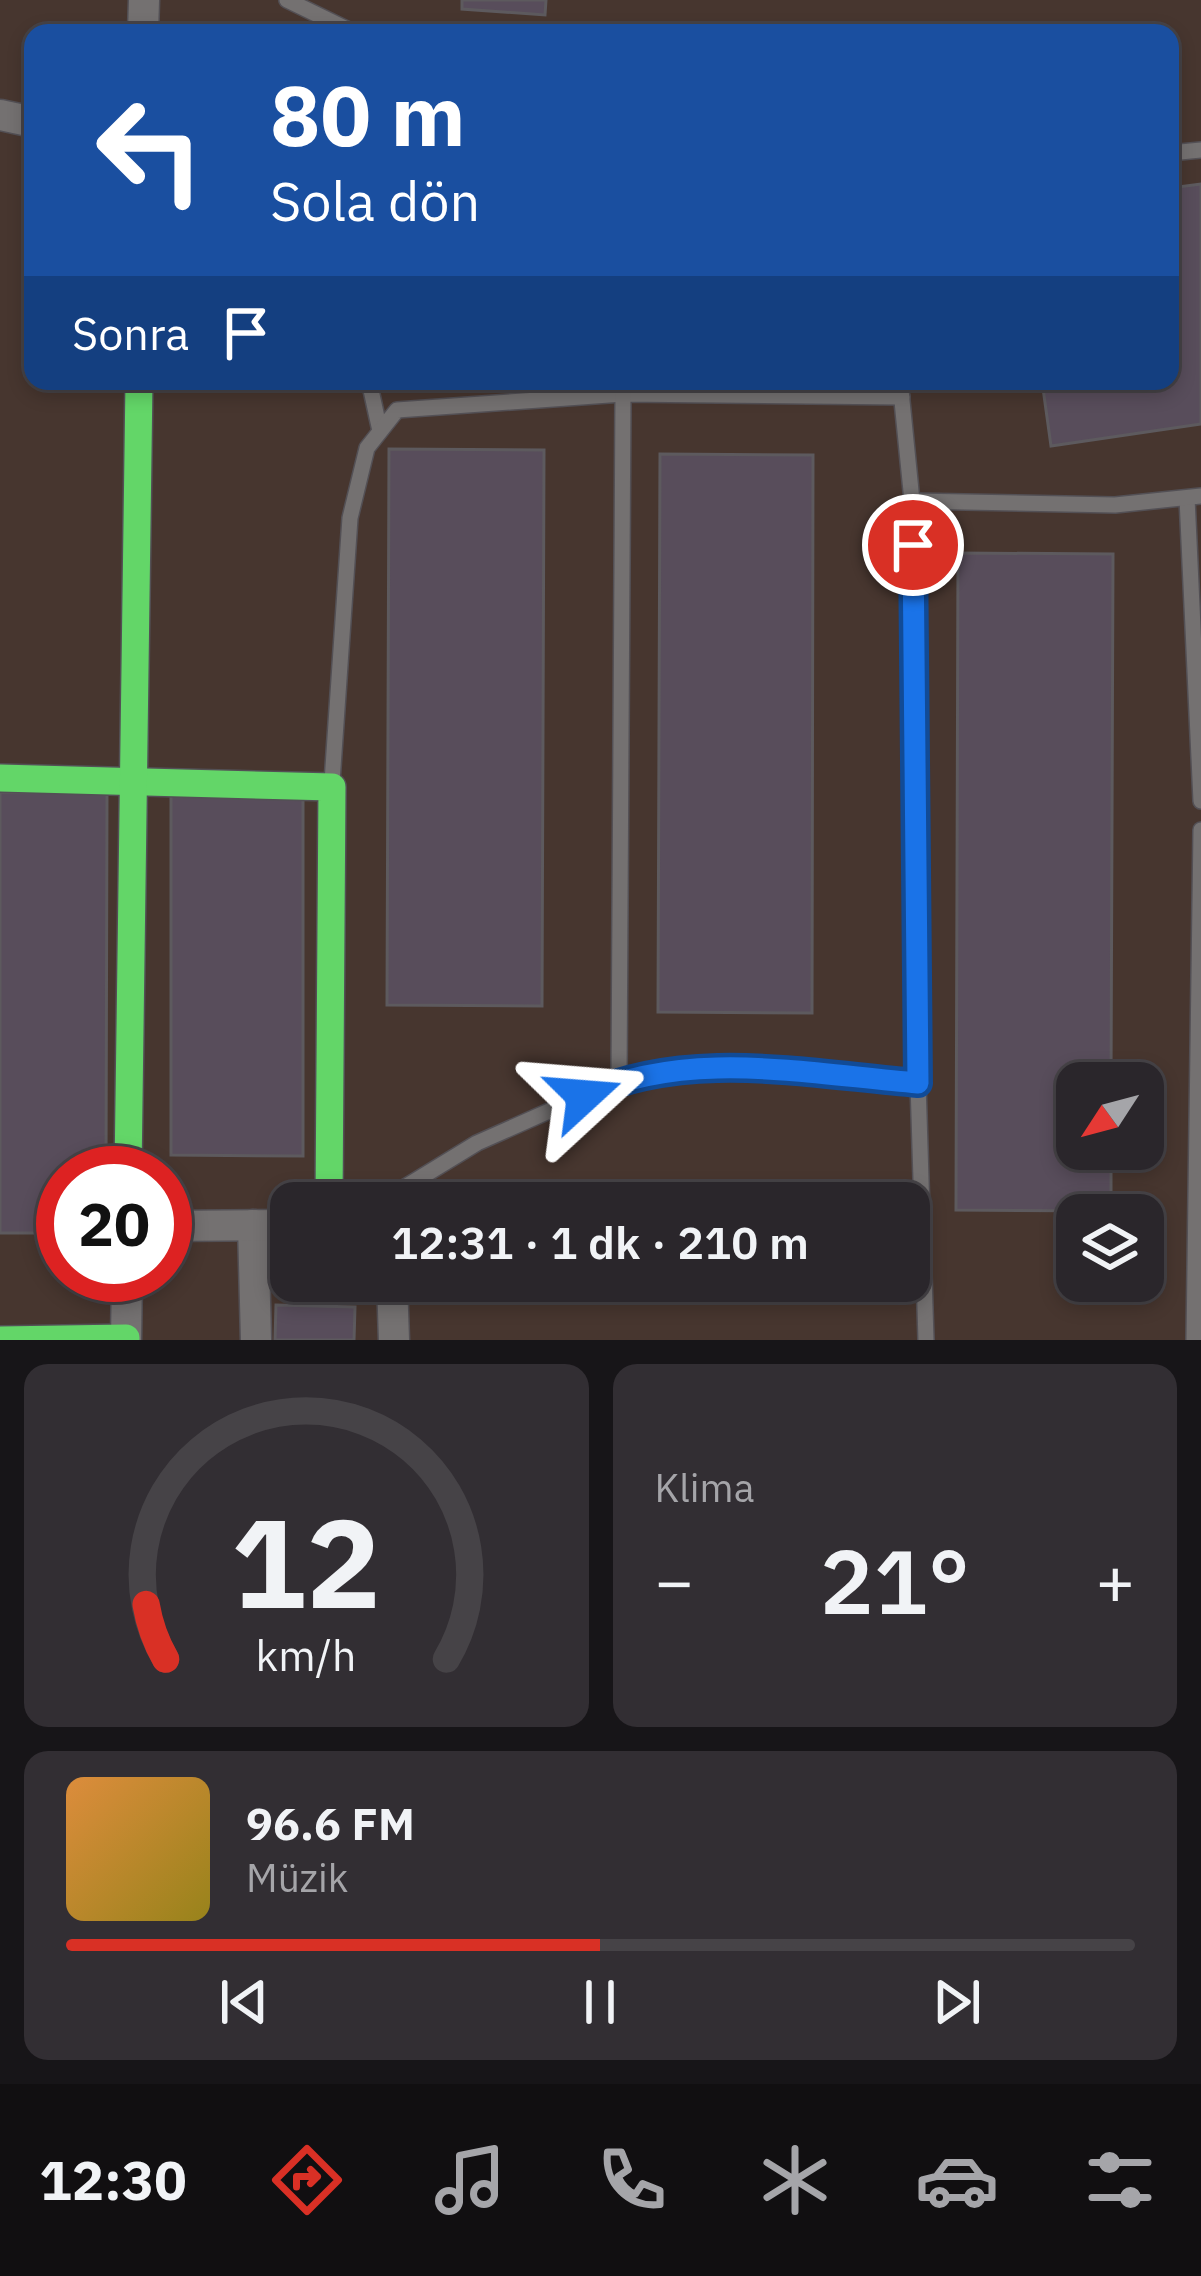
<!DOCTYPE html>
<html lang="tr">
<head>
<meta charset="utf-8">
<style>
  body { margin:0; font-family:"IBM Plex Sans",sans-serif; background:#322e33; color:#f1f3f6; height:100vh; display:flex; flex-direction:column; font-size:45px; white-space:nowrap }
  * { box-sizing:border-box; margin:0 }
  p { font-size:39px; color:#a5a5a9 }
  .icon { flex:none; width:66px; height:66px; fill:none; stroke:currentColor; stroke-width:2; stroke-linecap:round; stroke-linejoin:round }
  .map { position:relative; height:1340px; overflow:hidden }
  .panel { display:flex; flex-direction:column; gap:24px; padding:24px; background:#171518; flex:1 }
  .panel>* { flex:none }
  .banner { position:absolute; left:24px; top:24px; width:1155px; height:366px; border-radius:24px; box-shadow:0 6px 18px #0003,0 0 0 3px #464347; background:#1a4fa0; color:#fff; overflow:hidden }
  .needle { width:78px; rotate:234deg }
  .controls { position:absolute; left:1056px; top:1062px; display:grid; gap:24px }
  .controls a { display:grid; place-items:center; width:108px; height:108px; border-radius:24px; background:#2a262b; box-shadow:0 6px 18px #0003,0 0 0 3px #464347; font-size:60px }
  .speed { position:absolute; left:36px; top:1146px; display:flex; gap:24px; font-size:60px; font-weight:700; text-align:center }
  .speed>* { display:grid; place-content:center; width:156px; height:156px; border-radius:50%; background:#2a262b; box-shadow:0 6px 18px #0003,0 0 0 3px #464347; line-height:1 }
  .speed .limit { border:18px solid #d22; background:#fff; color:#111 }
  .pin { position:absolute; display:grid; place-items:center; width:102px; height:102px; color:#fff; margin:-51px; border:6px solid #fff; border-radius:50%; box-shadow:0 3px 12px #0007 }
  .me { position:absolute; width:132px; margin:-66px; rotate:71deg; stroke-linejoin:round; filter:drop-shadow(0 0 9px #0008) }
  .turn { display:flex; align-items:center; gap:42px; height:252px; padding:0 48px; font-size:54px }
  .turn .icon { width:156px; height:156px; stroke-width:2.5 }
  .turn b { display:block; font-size:84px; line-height:102px }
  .then { display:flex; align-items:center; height:114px; padding:0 48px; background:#0003; gap:24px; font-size:45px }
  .big { font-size:90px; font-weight:600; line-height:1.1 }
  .panel .widget { flex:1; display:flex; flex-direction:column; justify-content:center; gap:18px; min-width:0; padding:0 42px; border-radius:24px; background:#322e33 }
  .panel .dial { align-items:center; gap:0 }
  .dial svg { height:312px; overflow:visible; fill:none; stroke:#464347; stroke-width:7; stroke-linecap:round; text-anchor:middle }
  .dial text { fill:#f1f3f6; stroke:none }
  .song { display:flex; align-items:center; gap:36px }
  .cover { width:144px; height:144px; border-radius:18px; background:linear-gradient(135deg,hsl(30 70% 55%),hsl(50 70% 35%)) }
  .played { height:12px; border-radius:6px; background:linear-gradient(90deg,#d93025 50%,#464347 50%) }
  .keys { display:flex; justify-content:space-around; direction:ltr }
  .heat { display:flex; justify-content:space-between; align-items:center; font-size:66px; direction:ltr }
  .panel .tiles { flex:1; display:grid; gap:24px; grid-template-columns:1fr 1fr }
  .widget:last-child { grid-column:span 2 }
  .trip { position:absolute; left:270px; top:1182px; width:660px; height:120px; border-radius:24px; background:#2a262b; box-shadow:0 6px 18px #0003,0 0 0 3px #464347; font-weight:600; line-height:120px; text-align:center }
  .dock { display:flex; height:192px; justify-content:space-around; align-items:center; background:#110f11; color:#a5a5a9 }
  .dock .icon { width:84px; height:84px }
  .dock .on { color:#d93025 }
  .dock b { font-size:54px; color:#f1f3f6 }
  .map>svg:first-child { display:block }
</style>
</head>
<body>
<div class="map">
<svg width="1201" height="1340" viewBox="0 0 1201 1340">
  <rect width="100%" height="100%" fill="#383339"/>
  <!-- industrial -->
  <path fill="#47362f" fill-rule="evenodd" d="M0,0H1201V1340H0ZM33,33H1170V381H33ZM1077,1083H1143V1149H1077ZM63,1173H165V1275H63ZM291,1203H909V1281H291ZM1077,1215H1143V1281H1077Z"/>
  <!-- building -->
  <g fill="#584d5b" stroke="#5d5a5e" stroke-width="3">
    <path d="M462,0H546L545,15L462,9Z"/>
    <path d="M1201,184V424L1051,446L1042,381H1170V188Z"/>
    <path d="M389,449L544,450L542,1006L387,1005Z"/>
    <path d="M660,454L813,455L812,1013L658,1012Z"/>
    <path d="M958,553L1113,554L1111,1083H1077V1149H1111V1211L956,1210Z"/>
    <path d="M0,792L107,793L106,1173H63V1233H0Z"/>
    <path d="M171,793L303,794V1156L171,1155Z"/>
    <path d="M276,1305L355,1307L354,1340H275Z"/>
  </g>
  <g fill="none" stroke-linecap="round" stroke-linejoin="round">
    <defs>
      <g id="lane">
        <path d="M287,0L355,33"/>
        <path d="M1170,153L1201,150"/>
        <path d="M369,381L380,431"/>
        <path d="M900,381L912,501L918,1083L926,1340"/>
        <path d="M1187,498L1201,801"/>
        <path d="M912,501L1115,505L1201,496"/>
        <path d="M332,782L350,518L367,448L397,410L623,394L902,397"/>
        <path d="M619,1080L623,394"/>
        <path d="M379,1203L477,1143L619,1080L698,1065L918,1083"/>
        <path d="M1194,1340L1201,830"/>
      </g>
      <g id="street">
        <path d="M143,33L144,0"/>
        <path d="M0,115L33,122"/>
        <path d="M253,1225L256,1340"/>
        <path d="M165,1226L291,1225"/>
        <path d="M392,1281L394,1340"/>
        <path d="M126,1340L127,1275"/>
      </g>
      <g id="fast">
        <path d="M0,778L332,787L329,1203"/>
        <path d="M128,1173L139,381"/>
        <path d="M0,1340L126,1338"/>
      </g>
    </defs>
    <!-- lane casing -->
    <use href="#lane" stroke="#535055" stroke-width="18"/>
    <!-- street casing -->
    <use href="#street" stroke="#535055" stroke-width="33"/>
    <!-- fast casing -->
    <use href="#fast" stroke="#535055" stroke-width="30"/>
    <!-- lane -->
    <use href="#lane" stroke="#747171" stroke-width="15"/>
    <!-- street -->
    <use href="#street" stroke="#747171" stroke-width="30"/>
    <!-- fast -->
    <use href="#fast" stroke="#63d668" stroke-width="27"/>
  </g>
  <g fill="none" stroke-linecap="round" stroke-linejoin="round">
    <defs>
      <path id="route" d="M584,1096C688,1048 807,1074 918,1083L913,545"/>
    </defs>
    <!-- route casing -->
    <use href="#route" stroke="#114b97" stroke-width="30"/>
    <!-- route -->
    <use href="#route" stroke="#1a73e8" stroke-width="21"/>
  </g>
</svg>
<div class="controls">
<a><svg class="needle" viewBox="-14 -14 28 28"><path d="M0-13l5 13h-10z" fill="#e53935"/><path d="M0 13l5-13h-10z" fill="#a5a5a9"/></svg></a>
<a><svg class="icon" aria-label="layers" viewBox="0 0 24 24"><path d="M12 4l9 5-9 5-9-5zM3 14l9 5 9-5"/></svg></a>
</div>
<div class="speed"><div class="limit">20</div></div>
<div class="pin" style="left:913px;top:545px;background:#d93025"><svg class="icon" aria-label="arrive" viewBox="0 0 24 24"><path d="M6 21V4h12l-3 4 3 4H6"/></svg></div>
<svg class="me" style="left:584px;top:1096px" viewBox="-20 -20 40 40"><path d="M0-17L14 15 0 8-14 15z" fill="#1a73e8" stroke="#fff" stroke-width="4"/></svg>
<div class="trip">12:31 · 1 dk · 210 m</div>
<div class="banner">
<div class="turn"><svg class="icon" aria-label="left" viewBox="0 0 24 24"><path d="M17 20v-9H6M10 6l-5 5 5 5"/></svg><div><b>80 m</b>Sola dön</div></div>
<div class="then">Sonra<svg class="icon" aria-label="arrive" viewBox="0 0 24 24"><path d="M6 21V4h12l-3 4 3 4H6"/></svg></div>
</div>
</div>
<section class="panel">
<div class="tiles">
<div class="widget dial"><svg viewBox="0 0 100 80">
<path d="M14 69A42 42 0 1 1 86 69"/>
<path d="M14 69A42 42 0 0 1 9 55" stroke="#d93025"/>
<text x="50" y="56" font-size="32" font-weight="700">12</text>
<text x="50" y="72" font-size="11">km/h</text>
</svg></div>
<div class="widget"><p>Klima</p>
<div class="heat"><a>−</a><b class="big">21°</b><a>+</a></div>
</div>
<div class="widget">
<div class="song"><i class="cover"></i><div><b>96.6 FM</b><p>Müzik</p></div></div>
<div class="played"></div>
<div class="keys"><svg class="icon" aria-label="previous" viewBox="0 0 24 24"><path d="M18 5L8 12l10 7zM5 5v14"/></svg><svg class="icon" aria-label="pause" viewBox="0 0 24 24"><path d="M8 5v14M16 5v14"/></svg><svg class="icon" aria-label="next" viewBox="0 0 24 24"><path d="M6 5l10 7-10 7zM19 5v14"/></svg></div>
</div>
</div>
</section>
<nav class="dock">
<b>12:30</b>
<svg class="icon on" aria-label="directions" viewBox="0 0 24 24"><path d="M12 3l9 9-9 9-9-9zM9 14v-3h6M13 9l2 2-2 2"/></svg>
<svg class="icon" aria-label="music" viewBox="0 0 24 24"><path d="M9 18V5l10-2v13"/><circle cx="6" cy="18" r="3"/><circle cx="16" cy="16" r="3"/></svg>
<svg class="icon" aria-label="phone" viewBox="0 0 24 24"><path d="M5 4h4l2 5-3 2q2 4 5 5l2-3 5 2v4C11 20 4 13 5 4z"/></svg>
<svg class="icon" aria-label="climate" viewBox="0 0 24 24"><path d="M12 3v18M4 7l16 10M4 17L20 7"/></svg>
<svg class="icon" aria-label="car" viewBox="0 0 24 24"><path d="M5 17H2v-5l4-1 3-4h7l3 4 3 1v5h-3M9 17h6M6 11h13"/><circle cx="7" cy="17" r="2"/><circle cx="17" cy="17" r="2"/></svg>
<svg class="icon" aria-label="filters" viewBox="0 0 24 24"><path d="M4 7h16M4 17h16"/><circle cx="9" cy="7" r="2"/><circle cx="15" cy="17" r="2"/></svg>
</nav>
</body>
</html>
